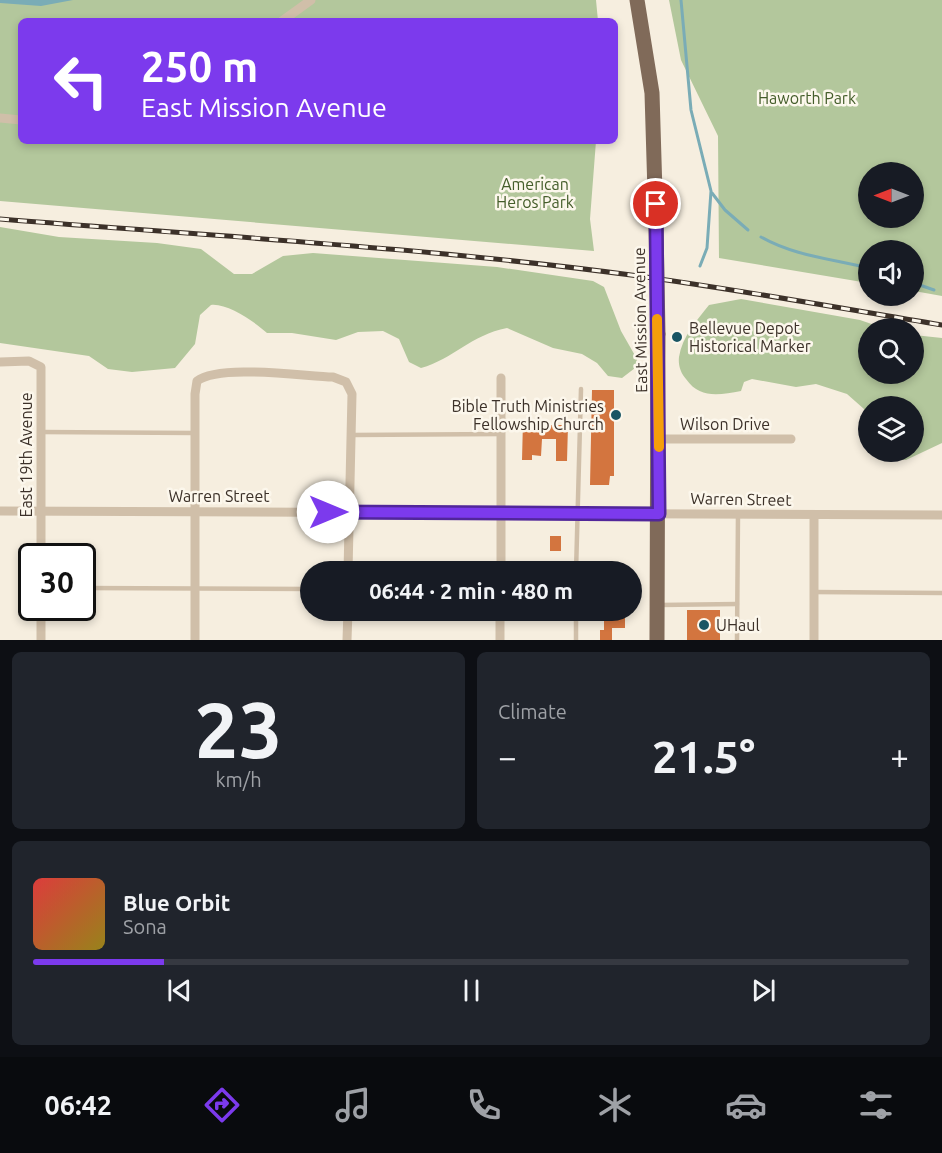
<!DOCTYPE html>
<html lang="en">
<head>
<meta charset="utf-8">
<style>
  body { margin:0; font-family:Ubuntu,sans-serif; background:#20242c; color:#f1f3f6; height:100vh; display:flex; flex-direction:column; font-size:22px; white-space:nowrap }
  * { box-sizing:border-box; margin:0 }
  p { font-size:20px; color:#9ea1a6 }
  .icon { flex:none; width:33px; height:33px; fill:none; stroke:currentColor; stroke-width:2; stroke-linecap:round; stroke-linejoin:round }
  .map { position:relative; height:640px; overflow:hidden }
  .details { display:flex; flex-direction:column; gap:12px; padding:12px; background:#0d0f14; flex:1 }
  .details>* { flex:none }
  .banner { position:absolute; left:18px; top:18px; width:600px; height:126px; border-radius:9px; box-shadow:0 3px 9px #0003; background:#7c3aed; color:#fff; overflow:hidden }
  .needle { width:39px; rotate:270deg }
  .tools { position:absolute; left:858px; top:162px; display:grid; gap:12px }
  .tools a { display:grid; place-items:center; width:66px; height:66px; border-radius:50%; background:#171b24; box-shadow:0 3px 9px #0003; font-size:30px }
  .speed { position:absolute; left:18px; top:543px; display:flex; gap:12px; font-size:30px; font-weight:700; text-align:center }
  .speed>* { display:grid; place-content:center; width:78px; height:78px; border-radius:50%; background:#171b24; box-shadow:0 3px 9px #0003; line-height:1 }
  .speed .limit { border:3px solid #111; border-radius:9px; background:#fff; color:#111 }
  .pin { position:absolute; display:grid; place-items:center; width:51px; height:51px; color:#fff; margin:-26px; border:3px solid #fff; border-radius:50%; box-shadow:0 2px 6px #0007 }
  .me { position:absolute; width:66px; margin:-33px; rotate:90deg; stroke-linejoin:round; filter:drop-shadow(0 0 4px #0008) }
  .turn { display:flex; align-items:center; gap:21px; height:126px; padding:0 24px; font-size:27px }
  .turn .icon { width:78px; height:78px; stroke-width:2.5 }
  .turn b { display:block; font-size:42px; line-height:51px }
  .big { font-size:45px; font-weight:700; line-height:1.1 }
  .details .tile { flex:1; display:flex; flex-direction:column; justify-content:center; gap:9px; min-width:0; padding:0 21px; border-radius:9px; background:#20242c }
  .details .dial { align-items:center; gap:0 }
  .dial b { font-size:78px; line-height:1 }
  .song { display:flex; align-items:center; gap:18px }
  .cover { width:72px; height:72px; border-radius:9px; background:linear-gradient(135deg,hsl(0 70% 55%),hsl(50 70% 35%)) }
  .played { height:6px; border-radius:3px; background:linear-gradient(90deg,#7c3aed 15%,#363941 15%) }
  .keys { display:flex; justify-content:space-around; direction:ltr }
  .heat { display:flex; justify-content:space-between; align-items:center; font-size:33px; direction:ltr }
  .details .tiles { flex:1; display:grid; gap:12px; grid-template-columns:1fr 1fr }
  .tile:last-child { grid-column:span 2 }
  .trip { position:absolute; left:300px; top:561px; width:342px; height:60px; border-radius:30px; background:#171b24; box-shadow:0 3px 9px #0003; font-weight:700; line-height:60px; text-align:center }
  .dock { display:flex; height:96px; justify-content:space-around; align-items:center; background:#090b0e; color:#9ea1a6 }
  .dock .icon { width:42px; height:42px }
  .dock .current { color:#7c3aed }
  .dock b { font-size:27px; color:#f1f3f6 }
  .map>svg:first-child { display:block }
</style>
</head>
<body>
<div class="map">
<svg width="942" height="640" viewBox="0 0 942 640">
  <rect width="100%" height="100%" fill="#f6eedf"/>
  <!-- green -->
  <g fill="#b3c79c" fill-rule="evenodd">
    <path d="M0,0H596L598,21H21V141H596L590,219L594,251L0,201Z"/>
    <path d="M669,0H942V296L914,291V250H868V283L719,258L718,136L681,60ZM914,172V218H868V172Z"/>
    <path d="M0,227L59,237L157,243L201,249L234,274H252L283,256L313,253L497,267L593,281L604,287L621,331L637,359L635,368L622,378L608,376L597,363L582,354L553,348L507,328C471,335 453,359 421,368L409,362L399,339L383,331L358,332L336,340L292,333H267C255,322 227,303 211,305L200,315L195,344L175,368L132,372L108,369L89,356L0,343Z"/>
    <path d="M741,299L860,320L883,328H868V374H914V335L942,338V443L906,460L885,458L880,452H914V406H868V435L864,409L847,394L816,384L796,387L752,379L744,382L741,391C719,395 700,399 686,379C681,373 678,366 679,357C682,337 697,320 709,305Z"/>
  </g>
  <!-- water -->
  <path fill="#7aacb6" d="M0,0H73L41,6L0,3Z"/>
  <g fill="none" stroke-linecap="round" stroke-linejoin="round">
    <!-- stream -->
    <g stroke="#7aacb6" stroke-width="3">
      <path d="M681,0L691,110L711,191L707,248L700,266"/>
      <path d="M712,193L725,210L748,230"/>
      <path d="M761,237C794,256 833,259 868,268"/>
      <path d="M914,283L934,290"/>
    </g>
  </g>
  <!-- building -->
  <g fill="#d3753f">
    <path d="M592,390H614V476H610L609,485H590Z"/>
    <path d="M523,421H533V425H568L567,461H556V439H542L541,456L532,455V460H522Z"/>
    <rect x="550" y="536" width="11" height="15"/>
    <rect x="687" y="610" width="33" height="30"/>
    <path d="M604,617H625V628H612V640H600V630H604Z"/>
  </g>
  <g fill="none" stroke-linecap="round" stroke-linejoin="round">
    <!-- lane -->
    <g stroke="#d0bfa9" stroke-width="4.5">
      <path d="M41,432L194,433"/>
      <path d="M352,435L502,434"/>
      <path d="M576,572L581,389"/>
      <path d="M82,588L310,589"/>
      <path d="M814,592L942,593"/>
      <path d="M660,605L737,604"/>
      <path d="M576,610V640"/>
      <path d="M737,640L738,514"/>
    </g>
    <!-- street -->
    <g stroke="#d0bfa9" stroke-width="9">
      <path d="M282,21L311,0"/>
      <path d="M0,118L21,120"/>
      <path d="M0,362L29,361L41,367V556"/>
      <path d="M659,439H791"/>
      <path d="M0,511L942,515"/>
      <path d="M501,572V378"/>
      <path d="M41,640V608"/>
      <path d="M195,640V394L197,381C219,364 302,376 333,377L346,382L352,394L348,572"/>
      <path d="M347,640L348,610"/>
      <path d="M500,640V610"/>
      <path d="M814,640V515"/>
    </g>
    <!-- primary -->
    <g stroke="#806a59" stroke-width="15">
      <path d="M637,0L652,93L656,226"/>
      <path d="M657,640L658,334"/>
    </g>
    <defs>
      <path id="rail" d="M0,219C210,236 422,247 631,275C735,289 839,308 942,325"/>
    </defs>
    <!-- rail casing -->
    <use href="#rail" stroke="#3c3129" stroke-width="5"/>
    <!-- rail -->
    <use href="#rail" stroke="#fcf7ec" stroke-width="3" stroke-dasharray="9" stroke-linecap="butt"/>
    <!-- primary-bridge -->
    <path stroke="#806a59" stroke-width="15" d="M656,226L658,334"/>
  </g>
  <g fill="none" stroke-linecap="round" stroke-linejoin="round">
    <defs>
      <path id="route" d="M328,512L659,514L656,204"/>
    </defs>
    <!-- route casing -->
    <use href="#route" stroke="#51269a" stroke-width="15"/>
    <!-- route -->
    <use href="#route" stroke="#7c3aed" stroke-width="10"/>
    <!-- slow -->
    <path stroke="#f59e0b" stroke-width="10" d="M657,319L659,447"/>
  </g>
  <!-- markers -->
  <g fill="#195563" stroke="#fcf7ec" stroke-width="2">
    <circle cx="677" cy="337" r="6"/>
    <circle cx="616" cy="415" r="6"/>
    <circle cx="704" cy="625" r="6"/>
  </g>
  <g text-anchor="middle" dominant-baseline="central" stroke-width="5" stroke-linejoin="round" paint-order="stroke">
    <!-- park labels -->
    <g font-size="16" fill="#445d2a" stroke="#fcf7ec">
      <text x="807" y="98">Haworth Park</text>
      <text x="535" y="184">American<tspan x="535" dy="18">Heros Park</tspan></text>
    </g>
    <!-- street labels -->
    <g font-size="16" fill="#3c3129" stroke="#fcf7ec">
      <text transform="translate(640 320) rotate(-91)">East Mission Avenue</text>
      <text x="725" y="424">Wilson Drive</text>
      <text transform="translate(26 455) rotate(-90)">East 19th Avenue</text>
      <text x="219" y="496">Warren Street</text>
      <text transform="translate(741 499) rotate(1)">Warren Street</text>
    </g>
    <!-- poi labels -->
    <g font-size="16" fill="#3c3129" stroke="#fcf7ec" text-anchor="start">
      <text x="689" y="328">Bellevue Depot<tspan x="689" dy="18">Historical Marker</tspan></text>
      <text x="604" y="406" text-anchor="end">Bible Truth Ministries<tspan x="604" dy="18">Fellowship Church</tspan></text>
      <text x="716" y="625">UHaul</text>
    </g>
  </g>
</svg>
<div class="tools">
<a><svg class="needle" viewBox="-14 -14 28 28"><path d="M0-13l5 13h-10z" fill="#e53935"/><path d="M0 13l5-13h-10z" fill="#9ea1a6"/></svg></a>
<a><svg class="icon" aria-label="sound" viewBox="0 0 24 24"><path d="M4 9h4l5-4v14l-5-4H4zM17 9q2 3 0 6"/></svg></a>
<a><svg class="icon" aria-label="search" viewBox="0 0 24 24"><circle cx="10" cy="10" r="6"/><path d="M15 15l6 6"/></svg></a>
<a><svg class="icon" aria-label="layers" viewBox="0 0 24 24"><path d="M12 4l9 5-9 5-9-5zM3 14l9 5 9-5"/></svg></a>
</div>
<div class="speed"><div class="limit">30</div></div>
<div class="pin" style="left:656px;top:204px;background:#d93025"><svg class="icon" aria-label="arrive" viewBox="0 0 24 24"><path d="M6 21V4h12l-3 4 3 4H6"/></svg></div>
<svg class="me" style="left:328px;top:512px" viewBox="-20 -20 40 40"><circle r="19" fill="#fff"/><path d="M0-13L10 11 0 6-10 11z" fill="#7c3aed"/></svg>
<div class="trip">06:44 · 2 min · 480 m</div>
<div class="banner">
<div class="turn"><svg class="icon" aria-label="left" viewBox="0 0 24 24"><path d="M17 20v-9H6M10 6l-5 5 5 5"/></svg><div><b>250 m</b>East Mission Avenue</div></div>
</div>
</div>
<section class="details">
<div class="tiles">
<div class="tile dial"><b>23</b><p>km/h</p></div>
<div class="tile"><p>Climate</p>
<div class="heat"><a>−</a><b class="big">21.5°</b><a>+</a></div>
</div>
<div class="tile">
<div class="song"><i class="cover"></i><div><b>Blue Orbit</b><p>Sona</p></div></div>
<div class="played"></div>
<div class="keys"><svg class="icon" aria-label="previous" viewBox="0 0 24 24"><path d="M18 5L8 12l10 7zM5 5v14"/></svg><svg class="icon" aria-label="pause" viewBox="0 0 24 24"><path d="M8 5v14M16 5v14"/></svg><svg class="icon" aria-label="next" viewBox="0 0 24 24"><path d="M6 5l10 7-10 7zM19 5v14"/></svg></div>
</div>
</div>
</section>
<nav class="dock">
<b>06:42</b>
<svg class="icon current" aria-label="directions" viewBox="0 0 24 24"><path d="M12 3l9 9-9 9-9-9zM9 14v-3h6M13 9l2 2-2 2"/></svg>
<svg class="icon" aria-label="music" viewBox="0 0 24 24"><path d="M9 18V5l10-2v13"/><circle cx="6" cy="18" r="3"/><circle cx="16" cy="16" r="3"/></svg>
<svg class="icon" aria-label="phone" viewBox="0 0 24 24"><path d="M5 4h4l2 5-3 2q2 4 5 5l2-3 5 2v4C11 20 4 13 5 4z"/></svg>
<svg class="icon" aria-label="climate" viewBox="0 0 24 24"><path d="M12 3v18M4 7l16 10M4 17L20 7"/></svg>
<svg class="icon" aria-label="car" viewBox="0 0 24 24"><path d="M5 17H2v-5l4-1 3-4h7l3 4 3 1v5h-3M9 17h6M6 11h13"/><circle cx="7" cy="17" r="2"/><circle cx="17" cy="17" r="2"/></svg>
<svg class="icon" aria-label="filters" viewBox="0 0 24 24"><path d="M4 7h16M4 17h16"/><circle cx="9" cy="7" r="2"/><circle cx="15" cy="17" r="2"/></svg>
</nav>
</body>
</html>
